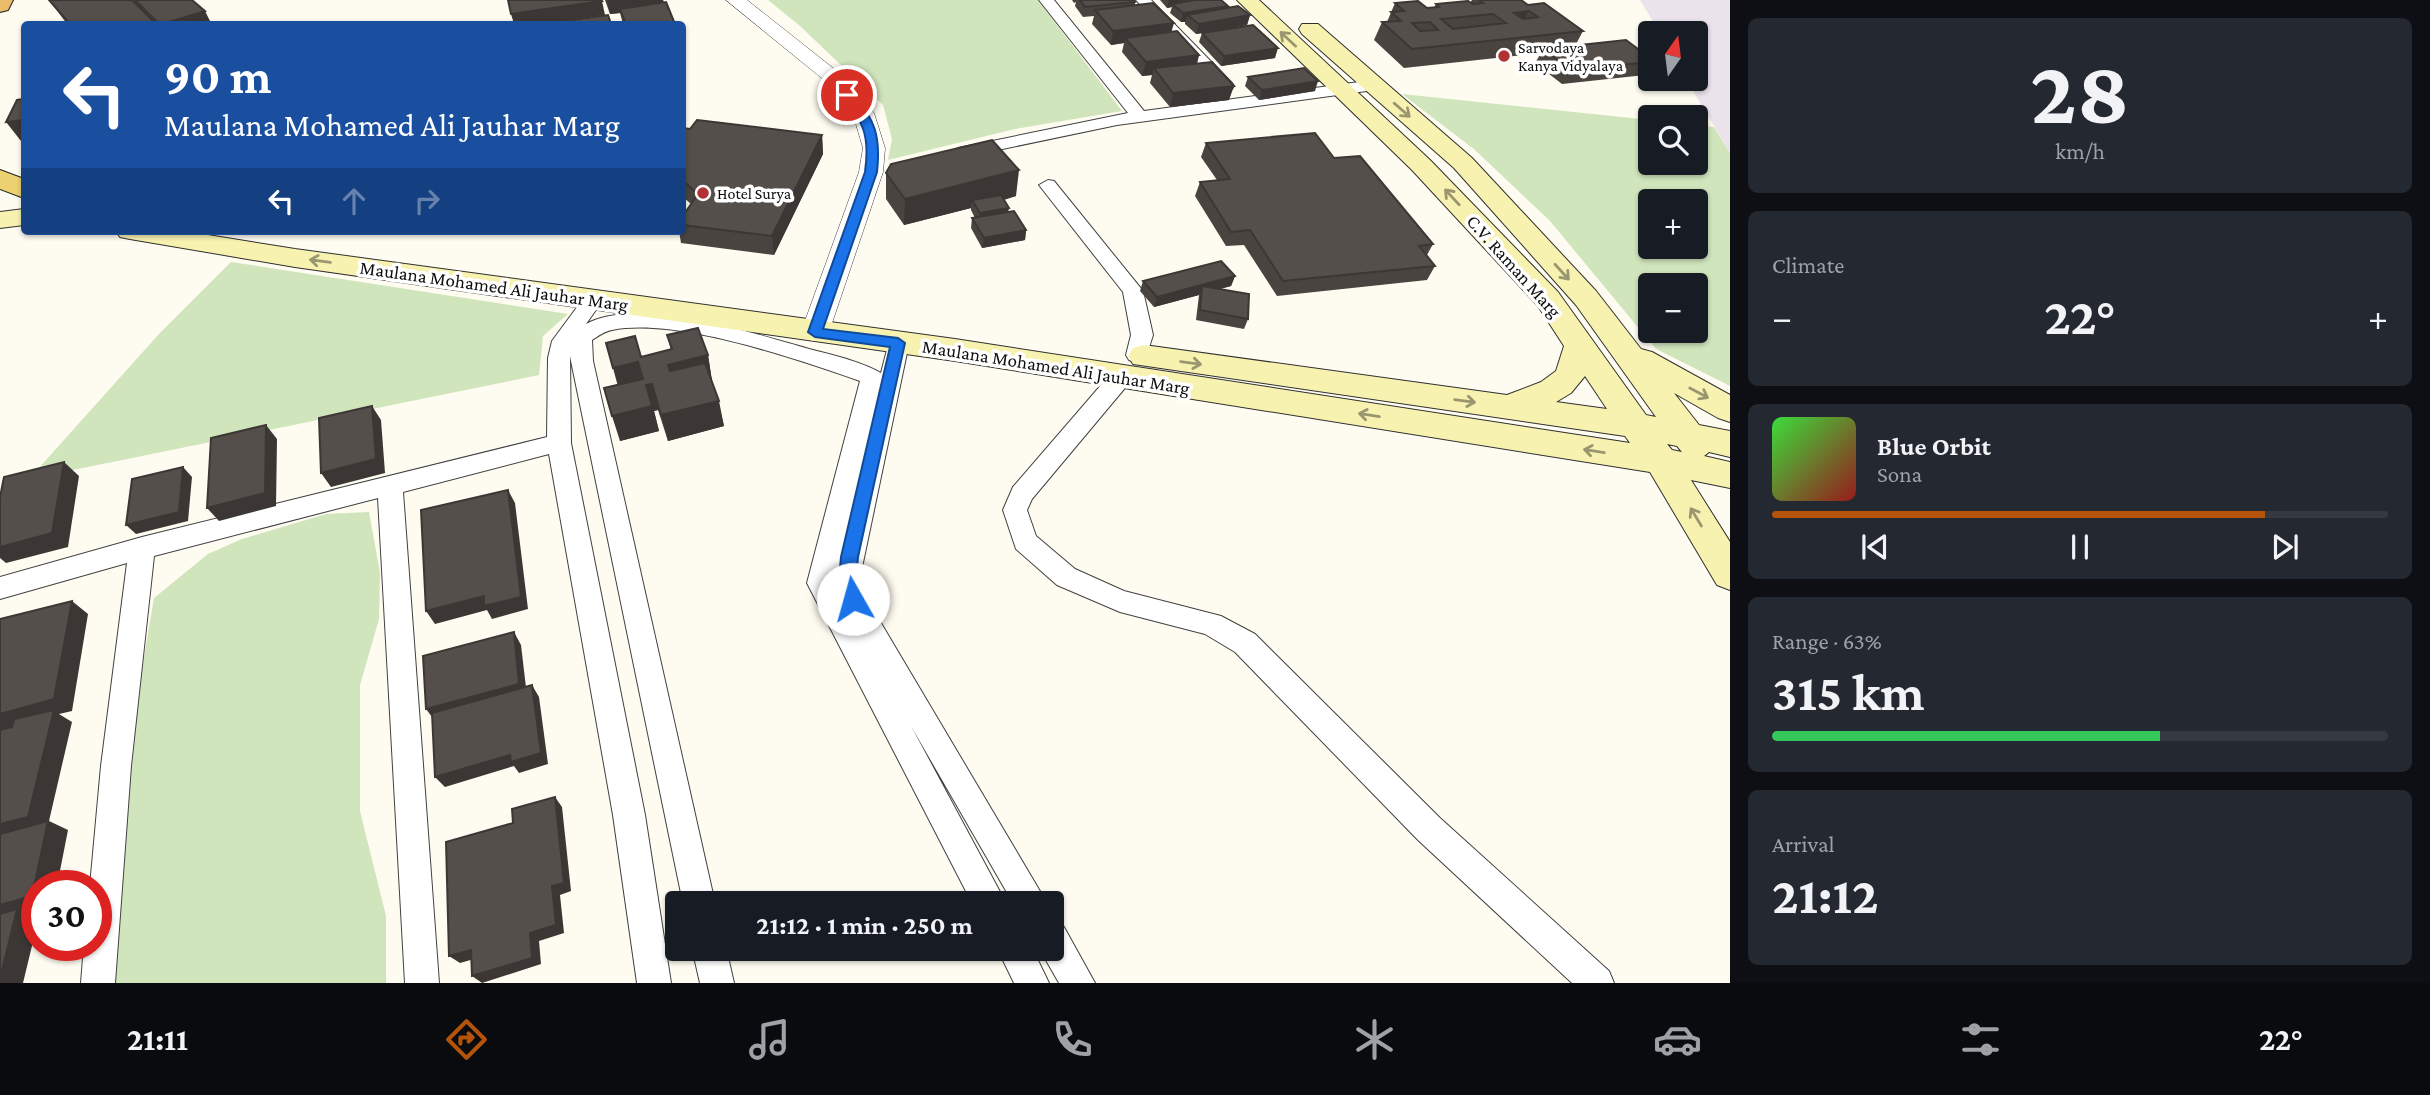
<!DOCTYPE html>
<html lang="en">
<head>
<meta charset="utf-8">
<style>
  body { margin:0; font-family:"Crimson Pro",serif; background:#242831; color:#f1f3f6; height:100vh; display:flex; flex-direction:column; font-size:26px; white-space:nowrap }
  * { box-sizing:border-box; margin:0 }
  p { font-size:23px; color:#9ea1a6 }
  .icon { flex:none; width:38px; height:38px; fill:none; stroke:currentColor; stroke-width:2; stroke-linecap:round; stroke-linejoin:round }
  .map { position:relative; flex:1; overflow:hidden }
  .panel { display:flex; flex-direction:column; gap:18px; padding:18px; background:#0d0f14; width:700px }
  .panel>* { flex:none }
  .banner { position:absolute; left:21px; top:21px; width:665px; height:214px; border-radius:7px; box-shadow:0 2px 5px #0004; background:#1a4fa0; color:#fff; overflow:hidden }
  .needle { width:46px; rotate:14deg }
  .tools { position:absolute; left:1638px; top:21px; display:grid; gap:14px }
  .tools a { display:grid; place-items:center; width:70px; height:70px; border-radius:7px; background:#171b24; box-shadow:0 2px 5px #0004; font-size:35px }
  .speed { position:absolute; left:21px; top:870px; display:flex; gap:14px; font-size:35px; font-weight:700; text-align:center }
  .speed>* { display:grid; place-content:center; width:91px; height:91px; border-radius:50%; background:#171b24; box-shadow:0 2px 5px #0004; line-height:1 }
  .speed .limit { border:10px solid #d22; background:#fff; color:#111 }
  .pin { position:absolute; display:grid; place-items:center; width:60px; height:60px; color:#fff; margin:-30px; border:4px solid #fff; border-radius:50%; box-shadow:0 2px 7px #0007 }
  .me { position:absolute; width:77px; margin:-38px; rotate:353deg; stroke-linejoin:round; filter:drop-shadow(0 0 5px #0008) }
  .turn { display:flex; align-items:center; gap:24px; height:147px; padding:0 28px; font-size:32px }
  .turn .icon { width:91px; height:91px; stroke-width:2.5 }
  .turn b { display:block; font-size:49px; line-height:60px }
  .lanes { display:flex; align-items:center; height:66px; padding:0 28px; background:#0003; justify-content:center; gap:35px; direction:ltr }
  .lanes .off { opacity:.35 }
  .big { font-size:52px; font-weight:700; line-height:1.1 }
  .panel .tile { flex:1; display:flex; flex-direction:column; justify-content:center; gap:10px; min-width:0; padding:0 24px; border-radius:10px; background:#242831 }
  .panel .dial { align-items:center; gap:0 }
  .dial b { font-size:91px; line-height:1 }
  .song { display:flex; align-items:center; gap:21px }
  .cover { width:84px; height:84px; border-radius:10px; background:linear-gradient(135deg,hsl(120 70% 55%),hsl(0 70% 35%)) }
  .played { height:7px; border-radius:4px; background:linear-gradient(90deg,#b45309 80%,#363941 80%) }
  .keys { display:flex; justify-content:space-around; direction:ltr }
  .heat { display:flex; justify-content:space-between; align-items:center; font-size:38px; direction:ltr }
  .charge { height:10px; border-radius:5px; background:linear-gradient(90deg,#34c759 63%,#363941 0) }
  .trip { position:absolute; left:665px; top:891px; width:399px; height:70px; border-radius:7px; background:#171b24; box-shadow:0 2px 5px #0004; font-weight:700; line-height:70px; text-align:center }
  .dock { display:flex; height:112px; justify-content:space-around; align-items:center; background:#090b0e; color:#9ea1a6 }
  .dock .icon { width:49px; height:49px }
  .dock .selected { color:#b45309 }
  .dock b { font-size:32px; color:#f1f3f6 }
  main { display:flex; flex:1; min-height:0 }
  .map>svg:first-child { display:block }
</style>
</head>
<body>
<main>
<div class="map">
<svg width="1730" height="983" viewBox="0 0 1730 983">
  <rect width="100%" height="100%" fill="#fefbf0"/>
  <!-- industrial -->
  <path fill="#ebe3ec" d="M1640,0H1730V153L1686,79H1696V33H1660Z"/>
  <!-- green -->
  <g fill="#d0e5bc" fill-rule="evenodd">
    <path d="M768,0H1038L1122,111L1015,129L888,160L892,139L883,105L800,26Z"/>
    <path d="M1402,94L1650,120V163H1696V125L1714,127L1730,153V386L1656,349L1550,221L1475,150ZM1650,201H1696V247H1650ZM1650,285H1696V331H1650Z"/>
    <path d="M231,262L568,314L543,336L539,375L29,479L159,334Z"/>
    <path d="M369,512L380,573L379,619L360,685V811L386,916V983H106L129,746L154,598L208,554L242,539L326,514Z"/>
  </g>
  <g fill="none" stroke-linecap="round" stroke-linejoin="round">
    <defs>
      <g id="minor">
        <path d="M1039,0H1054L1144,111L1374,80L1382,85L1374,90L1117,125L964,157L958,156L955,152L958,148L1128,113Z"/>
        <path d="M1136,0H1151L1232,83L1234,86L1232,89H1220Z"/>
        <path d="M1048,180L1054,181L1143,291L1153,335L1145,360L1137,363L1129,360L1126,355L1131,335L1123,292L1039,185Z"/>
        <path d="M593,293L600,295L603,300L586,324C638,296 753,333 809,349C832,355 860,361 881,373L890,338L898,336L906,338L909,343L860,577L865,596L1047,903H1013L911,726L1006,903H972L807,583L860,381C797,359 676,317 612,330C605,331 598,336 592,340L593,361L715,903H683L570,356L571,443L645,815L671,983H637L613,815L549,454L403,492L439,983H405L378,498L154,556L131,766L115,983H81L84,945H96V886H90L101,766L127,563L0,599V577L142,537L547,437L548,358L552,341L586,295Z"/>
        <path d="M1122,368L1130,370L1133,376L1130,382L1032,499L1027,510L1036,536L1075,569L1124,591L1221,616L1255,634L1440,818L1609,971L1614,983H1572L1418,840L1235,652L1205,634L1120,612L1057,585L1016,549L1003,510L1013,487L1114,370Z"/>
        <path d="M1052,922L1064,927L1095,983H1059L1039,948H1052Z"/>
        <path d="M692,948H726L734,983H700Z"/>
        <path d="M997,948H1032L1049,983H1014Z"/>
      </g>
      <path id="tertiary" d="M726,0H747L838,72L874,113L885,148L883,172L829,332L825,339L815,341L805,339L801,332L859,172L863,148L853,114L824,80Z"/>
      <g id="secondary">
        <path d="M1237,0H1259L1430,160L1558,292L1646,415L1656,417L1576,305L1454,168L1302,34L1299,29L1302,24H1318L1472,158L1596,291L1641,349L1652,352L1730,395V422L1718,418L1674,393L1699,425L1730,431V457L1709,452L1704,456L1730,462V488L1691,480L1730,542V590L1717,585L1650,472L955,361L295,267L130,239L120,237L116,231H183L295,249L955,339L1630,443L1625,436L1133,364L1128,356L1133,348L1144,345L1507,395L1541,382L1556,371L1564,346L1538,306L1412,170ZM1585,376L1607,409L1556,402L1571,393ZM1667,444L1677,446L1682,452L1672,450Z"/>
        <path d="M24,209V225L0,228V212Z"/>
      </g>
      <path id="primary" d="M0,170L24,179V198L0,189Z"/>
      <path id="trunk" d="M0,0H13L8,10L0,12Z"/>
    </defs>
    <!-- minor casing -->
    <use href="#minor" stroke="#414141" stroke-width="2"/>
    <!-- tertiary casing -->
    <use href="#tertiary" stroke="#414141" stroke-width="1"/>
    <!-- secondary casing -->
    <use href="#secondary" stroke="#303030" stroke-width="2"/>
    <!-- primary casing -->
    <use href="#primary" stroke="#1f1f1f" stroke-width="2"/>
    <!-- trunk casing -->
    <use href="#trunk" stroke="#1f1f1f" stroke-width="2"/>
    <!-- minor -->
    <use href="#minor" fill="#fff" fill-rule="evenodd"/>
    <!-- tertiary -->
    <use href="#tertiary" fill="#fff" fill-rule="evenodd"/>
    <!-- secondary -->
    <use href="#secondary" fill="#f8f2b1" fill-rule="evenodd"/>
    <!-- primary -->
    <use href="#primary" fill="#ecd271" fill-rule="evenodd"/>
    <!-- trunk -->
    <use href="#trunk" fill="#eabb6a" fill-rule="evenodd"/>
  </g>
  <!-- wall -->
  <g fill="#494440">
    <path d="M49,0L135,3L133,0H135L210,21L198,24H67Z"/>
    <path d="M605,0H663L675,24H623L620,13L610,14Z"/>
    <path d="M1072,0H1134L1135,2V5L1171,32L1199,55L1197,64L1229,100L1170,107L1150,83L1152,75L1142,76L1122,52L1124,43L1111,45L1092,24L1094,16L1083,17L1075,6L1076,2L1074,3Z"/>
    <path d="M1160,0H1221L1227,8L1250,15L1247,25L1211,31L1275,58L1221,66L1199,42L1202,33L1196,34L1185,24V22H1181L1170,13L1172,7L1167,8Z"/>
    <path d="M1472,0H1521L1528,5L1583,31L1575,46L1650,58V68L1645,75L1562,84L1535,63L1541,53L1404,68L1374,40L1382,22H1387L1395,3L1427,8H1434L1436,4L1470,3Z"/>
    <path d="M1248,77L1315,91L1259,100L1245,86Z"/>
    <path d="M682,128L822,135L823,154L774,255L681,243L679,231H682V217L691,204L682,196Z"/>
    <path d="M1206,143L1334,158L1433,244L1427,255L1435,266L1427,280L1277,296L1244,245L1226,246L1195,196L1200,182L1217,180L1201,157Z"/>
    <path d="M886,173L1016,196L1004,200L1008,212L1026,230L1025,240L982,248L971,228L972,218H975L971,210V208L904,225L886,199Z"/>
    <path d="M1235,276L1231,286L1220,289L1248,319L1244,329L1196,320L1199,295L1154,307L1140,291L1143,281Z"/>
    <path d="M667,335L708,355L712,381L724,426L668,441L658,410L654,411L659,431L620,441L641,357L671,350Z"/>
  </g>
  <!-- shaded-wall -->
  <g fill="#3c3734">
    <path d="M607,0H663L664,6L620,9V13L610,14Z"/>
    <path d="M1169,0H1220L1172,4V7L1167,8Z"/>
    <path d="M602,1L605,15L538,24H514L511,14Z"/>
    <path d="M1228,6L1225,15H1187L1185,22H1181L1183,13Z"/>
    <path d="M205,11L210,21L198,24H163Z"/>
    <path d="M1529,11L1519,29L1514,13Z"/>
    <path d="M1250,15L1247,25L1196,34L1199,24Z"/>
    <path d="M1174,23L1170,37L1125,38L1124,43L1111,45L1113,31Z"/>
    <path d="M1278,48L1275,58L1221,66L1224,56Z"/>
    <path d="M1199,55L1195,69L1154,68L1152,75L1142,76L1146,62Z"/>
    <path d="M1318,81L1315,91L1259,100L1262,90Z"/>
    <path d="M1234,86L1229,100L1170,107L1173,93Z"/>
    <path d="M24,120V140L21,141L6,122Z"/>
    <path d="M822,135L823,154L774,255L772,236Z"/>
    <path d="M1019,170L1016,196L976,207L972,200L971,208L904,225L905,199Z"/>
    <path d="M1009,208L1007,218L979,223L980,213Z"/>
    <path d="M1026,230L1025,240L982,248L984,238Z"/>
    <path d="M1235,276L1231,286L1201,294L1202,286L1199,295L1154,307L1157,297Z"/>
    <path d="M708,355L712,381L674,391L668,365Z"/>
    <path d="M638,362L644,388L620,394L613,368Z"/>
    <path d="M652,384L658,410L654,411L659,431L620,441L612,416L646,385Z"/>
    <path d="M719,401L724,426L668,441L661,415Z"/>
    <path d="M372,406L381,420L385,473L331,487L321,473Z"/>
    <path d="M266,425L277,439L276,506L219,521L207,508Z"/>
    <path d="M64,462L79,476L68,547L6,563L0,558V547Z"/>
    <path d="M183,467L192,477L188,521L136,534L126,525Z"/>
    <path d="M508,490L515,503L528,609L492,619L487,610L435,624L426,611Z"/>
    <path d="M72,601L88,614L72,711L59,714L72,722L49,821L68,830L57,886H37V908L25,912L37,916V925L23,983H0V714Z"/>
    <path d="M514,632L521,645L527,696L435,721L426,709Z"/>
    <path d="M532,685L539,697L548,764L519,773L514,766L445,787L435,777Z"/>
    <path d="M555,797L562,807L571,891L560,895L564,933L539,941L541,964L482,983L472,976L530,933L552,886Z"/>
    <path d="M471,950L481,957L460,963L449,956Z"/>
  </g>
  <!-- building -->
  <g fill="#554f4b" stroke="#3c3734" stroke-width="2" fill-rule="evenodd">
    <path d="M49,0H132L156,24H70Z"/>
    <path d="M135,0H192L205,11L163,24H159Z"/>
    <path d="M508,0H601L602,1L511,14Z"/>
    <path d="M1080,0H1134L1135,2L1085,7Z"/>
    <path d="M1195,0H1221L1228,6L1183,13L1172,4Z"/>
    <path d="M1479,0H1521L1528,5L1544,3L1583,31L1412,49L1382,22L1401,21L1391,12L1404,11L1395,3L1418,1L1427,8L1439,7L1436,4L1468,1L1473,4L1483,3ZM1529,11L1538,17L1523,19L1514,13ZM1493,14L1506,23L1453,29L1441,19ZM1430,22L1438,30L1420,31L1412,23Z"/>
    <path d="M666,2L675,24H626L620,9Z"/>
    <path d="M1153,3L1174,23L1113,31L1095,10Z"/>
    <path d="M1238,6L1250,15L1199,24L1187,15Z"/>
    <path d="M608,15L611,24H541Z"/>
    <path d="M1253,25L1278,48L1224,56L1202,33Z"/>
    <path d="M1177,31L1199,55L1146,62L1125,38Z"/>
    <path d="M1626,40L1650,58V62L1570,70L1543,49Z"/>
    <path d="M1212,62L1234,86L1173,93L1154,68Z"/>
    <path d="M1304,68L1318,81L1262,90L1248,77Z"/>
    <path d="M24,99V120L6,122L17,100Z"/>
    <path d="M697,120L822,135L772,236L682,225V217L698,194L682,180V128L690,129Z"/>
    <path d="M1315,133L1334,158L1360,156L1433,244L1419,246L1435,266L1283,281L1250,230L1231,232L1200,182L1230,179L1206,143Z"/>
    <path d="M992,140L1019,170L905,199L886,173L891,164Z"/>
    <path d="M1001,195L1009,208L980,213L972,200Z"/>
    <path d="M1014,211L1026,230L984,238L972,218Z"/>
    <path d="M1221,261L1235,276L1157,297L1143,281Z"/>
    <path d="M1202,286L1249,294L1248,319L1200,310Z"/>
    <path d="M698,328L708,355L668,365L670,371L705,363L719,401L661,415L652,384L646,385L652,406L612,416L604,388L643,379L638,362L613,368L606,343L635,336L641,357L672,349L667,335Z"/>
    <path d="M372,406L376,459L321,473L319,418Z"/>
    <path d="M266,425L265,493L207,508L211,438Z"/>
    <path d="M64,462L52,533L0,547V497L4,477Z"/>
    <path d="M183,467L179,512L126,525L132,479Z"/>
    <path d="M508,490L521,597L484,606V596L426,611L421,510Z"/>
    <path d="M72,601L54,699L0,714V619Z"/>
    <path d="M514,632L519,684L426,709L423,656Z"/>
    <path d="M532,685L541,753L511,762L510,755L435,777L432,713Z"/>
    <path d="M54,710L28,817L0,824V730L12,727L14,719Z"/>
    <path d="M555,797L564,883L552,886L556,925L530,933L532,958L472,976L471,950L449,956L446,842L513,823L512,809Z"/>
    <path d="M48,821L32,896L0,905V834Z"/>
    <path d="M17,909L0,979V914Z"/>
  </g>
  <!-- one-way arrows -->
  <defs><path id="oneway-shaft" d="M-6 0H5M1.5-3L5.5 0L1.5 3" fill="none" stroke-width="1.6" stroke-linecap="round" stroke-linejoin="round" transform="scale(1.75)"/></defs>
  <g stroke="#9a9770">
    <use href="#oneway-shaft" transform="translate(1288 39) rotate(-137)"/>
    <use href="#oneway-shaft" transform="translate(1402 110) rotate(41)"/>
    <use href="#oneway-shaft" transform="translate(1452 197) rotate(-133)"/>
    <use href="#oneway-shaft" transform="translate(320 261) rotate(-172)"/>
    <use href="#oneway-shaft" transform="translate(1562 272) rotate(48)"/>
    <use href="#oneway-shaft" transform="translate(1191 363) rotate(8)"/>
    <use href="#oneway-shaft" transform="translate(1699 393) rotate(28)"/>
    <use href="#oneway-shaft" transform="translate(1465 401) rotate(8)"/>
    <use href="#oneway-shaft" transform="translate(1369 415) rotate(-171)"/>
    <use href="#oneway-shaft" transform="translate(1594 451) rotate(-171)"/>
    <use href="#oneway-shaft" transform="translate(1696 517) rotate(-121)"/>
  </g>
  <!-- route -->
  <path fill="#1a73e8" stroke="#114b97" stroke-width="2" d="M843,92H851C875,119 881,136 877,172L823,329L898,338L905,343L858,557L856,577L861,599L859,604L853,606L847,604C839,589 839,574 841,557L890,347L815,337L808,332L865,172C870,136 864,123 842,95Z"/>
  <!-- markers -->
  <g fill="#b13235" stroke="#fff" stroke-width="2.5">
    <circle cx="1504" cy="56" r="7"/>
    <circle cx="703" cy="193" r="7"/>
  </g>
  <g text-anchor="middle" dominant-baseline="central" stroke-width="7" stroke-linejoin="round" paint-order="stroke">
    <!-- far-poi labels -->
    <g font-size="16" fill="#0e0e0e" stroke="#fff" text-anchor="start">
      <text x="1518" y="47">Sarvodaya<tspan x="1518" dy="18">Kanya Vidyalaya</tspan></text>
      <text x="717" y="193">Hotel Surya</text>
    </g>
    <!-- street labels -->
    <g font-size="19" fill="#0e0e0e" stroke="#fff">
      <text transform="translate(1514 266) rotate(48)">C.V. Raman Marg</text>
      <text transform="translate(494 286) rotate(8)">Maulana Mohamed Ali Jauhar Marg</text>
      <text transform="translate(1056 367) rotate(9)">Maulana Mohamed Ali Jauhar Marg</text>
    </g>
  </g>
</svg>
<div class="tools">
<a><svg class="needle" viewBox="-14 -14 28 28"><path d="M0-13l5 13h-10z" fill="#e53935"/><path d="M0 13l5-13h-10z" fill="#9ea1a6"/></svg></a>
<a><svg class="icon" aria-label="search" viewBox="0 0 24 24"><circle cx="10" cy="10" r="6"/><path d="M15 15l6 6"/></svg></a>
<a>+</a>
<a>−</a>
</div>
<div class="speed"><div class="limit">30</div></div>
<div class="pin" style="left:847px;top:95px;background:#d93025"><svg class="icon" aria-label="arrive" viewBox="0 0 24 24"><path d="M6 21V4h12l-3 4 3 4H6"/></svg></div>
<svg class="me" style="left:853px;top:599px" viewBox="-20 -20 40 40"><circle r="19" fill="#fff"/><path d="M0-13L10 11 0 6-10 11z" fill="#1a73e8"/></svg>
<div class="trip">21:12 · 1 min · 250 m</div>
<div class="banner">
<div class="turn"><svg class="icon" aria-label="left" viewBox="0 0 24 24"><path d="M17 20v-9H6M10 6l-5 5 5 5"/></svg><div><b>90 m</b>Maulana Mohamed Ali Jauhar Marg</div></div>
<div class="lanes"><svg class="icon" aria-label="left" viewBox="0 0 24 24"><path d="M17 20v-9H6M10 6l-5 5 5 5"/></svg><svg class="icon off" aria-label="ahead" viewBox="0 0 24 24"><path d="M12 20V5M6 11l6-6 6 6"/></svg><svg class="icon off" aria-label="right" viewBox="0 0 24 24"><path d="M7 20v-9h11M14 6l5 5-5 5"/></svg></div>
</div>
</div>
<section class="panel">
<div class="tile dial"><b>28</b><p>km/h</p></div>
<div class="tile"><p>Climate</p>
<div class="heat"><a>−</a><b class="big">22°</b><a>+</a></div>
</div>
<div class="tile">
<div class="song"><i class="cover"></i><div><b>Blue Orbit</b><p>Sona</p></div></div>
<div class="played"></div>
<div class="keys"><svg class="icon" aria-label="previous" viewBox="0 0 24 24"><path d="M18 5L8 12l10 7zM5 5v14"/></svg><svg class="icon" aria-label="pause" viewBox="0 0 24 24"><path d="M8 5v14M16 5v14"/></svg><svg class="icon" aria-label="next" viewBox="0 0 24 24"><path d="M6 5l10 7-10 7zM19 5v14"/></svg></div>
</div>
<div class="tile"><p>Range · 63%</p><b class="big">315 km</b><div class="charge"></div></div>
<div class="tile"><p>Arrival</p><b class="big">21:12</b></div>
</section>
</main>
<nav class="dock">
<b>21:11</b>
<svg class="icon selected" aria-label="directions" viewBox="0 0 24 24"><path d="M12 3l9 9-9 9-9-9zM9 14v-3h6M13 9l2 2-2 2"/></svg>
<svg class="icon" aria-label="music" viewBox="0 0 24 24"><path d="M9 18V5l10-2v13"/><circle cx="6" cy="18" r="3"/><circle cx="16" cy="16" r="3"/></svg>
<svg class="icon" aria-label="phone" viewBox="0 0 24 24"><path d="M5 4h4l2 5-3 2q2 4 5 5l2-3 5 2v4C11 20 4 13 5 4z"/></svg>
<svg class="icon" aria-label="climate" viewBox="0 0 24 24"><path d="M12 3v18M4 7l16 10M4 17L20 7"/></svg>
<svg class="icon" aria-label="car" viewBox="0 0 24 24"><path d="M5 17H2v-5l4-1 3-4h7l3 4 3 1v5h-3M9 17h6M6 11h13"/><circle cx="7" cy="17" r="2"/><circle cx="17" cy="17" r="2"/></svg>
<svg class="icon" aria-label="filters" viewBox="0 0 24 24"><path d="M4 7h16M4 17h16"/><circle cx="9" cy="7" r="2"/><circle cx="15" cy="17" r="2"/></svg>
<b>22°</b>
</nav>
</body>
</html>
